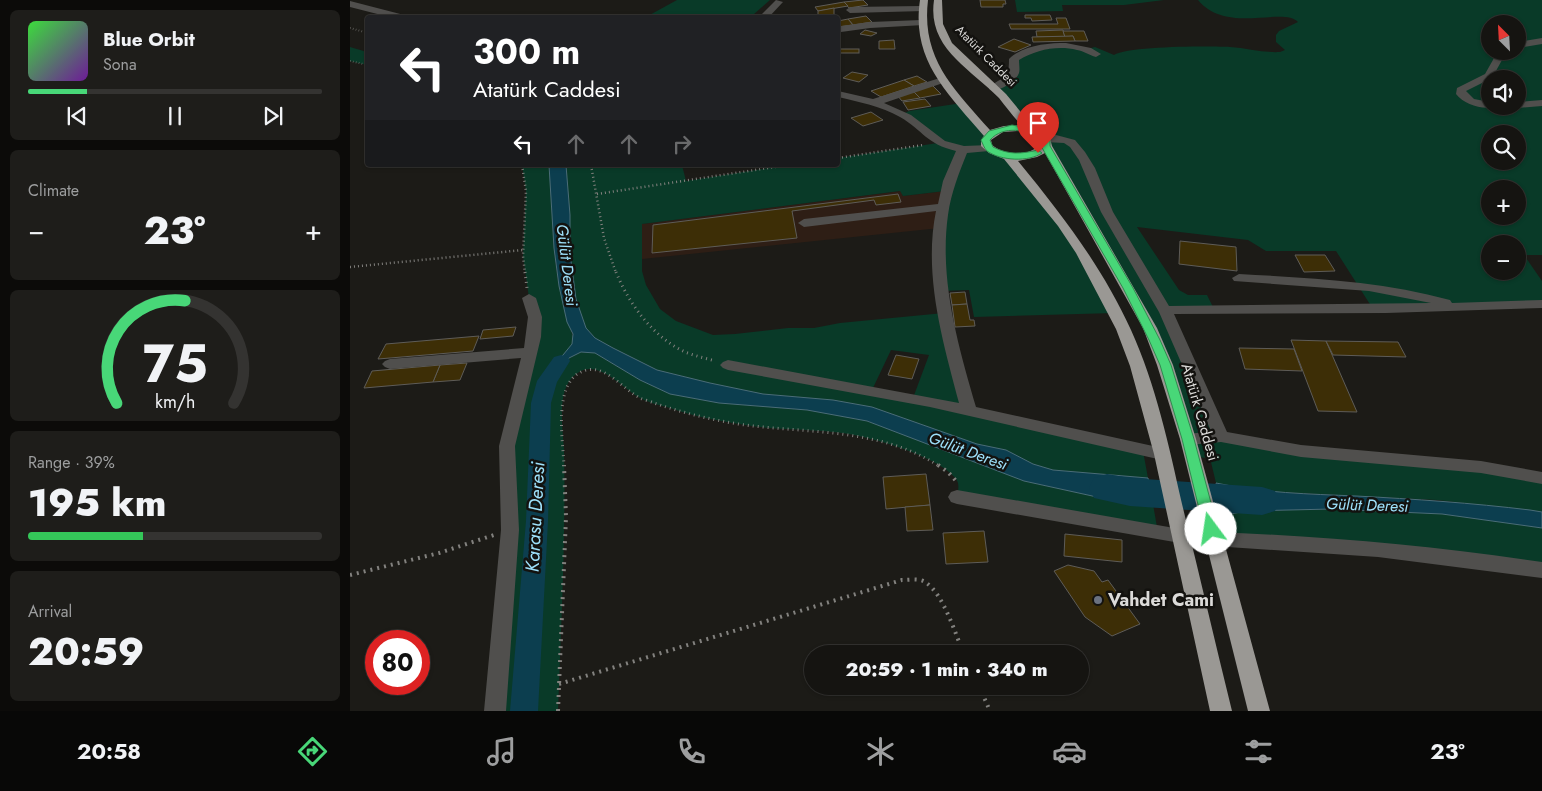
<!DOCTYPE html>
<html lang="en">
<head>
<meta charset="utf-8">
<style>
  body { margin:0; font-family:Jost,sans-serif; background:#1e1d1a; color:#f1f3f6; height:100vh; display:flex; flex-direction:column; font-size:19px; white-space:nowrap }
  * { box-sizing:border-box; margin:0 }
  p { font-size:16px; color:#9d9e9f }
  .icon { flex:none; width:28px; height:28px; fill:none; stroke:currentColor; stroke-width:2; stroke-linecap:round; stroke-linejoin:round }
  .map { position:relative; flex:1; overflow:hidden }
  .details { display:flex; flex-direction:column; gap:10px; padding:10px; background:#0c0b09; width:350px }
  .details>* { flex:none }
  .top-card { position:absolute; left:15px; top:15px; width:475px; height:152px; border-radius:5px; box-shadow:0 1px 4px #0004,0 0 0 1px #343331; background:#202124; color:#fff; overflow:hidden }
  .needle { width:32px; rotate:336deg }
  .fabs { position:absolute; left:1131px; top:15px; display:grid; gap:10px }
  .fabs a { display:grid; place-items:center; width:45px; height:45px; border-radius:50%; background:#151411; box-shadow:0 1px 4px #0004,0 0 0 1px #343331; font-size:25px }
  .speed { position:absolute; left:15px; top:630px; display:flex; gap:10px; font-size:25px; font-weight:700; text-align:center }
  .speed>* { display:grid; place-content:center; width:65px; height:65px; border-radius:50%; background:#151411; box-shadow:0 1px 4px #0004,0 0 0 1px #343331; line-height:1 }
  .speed .limit { border:8px solid #d22; background:#fff; color:#111 }
  .pin { position:absolute; display:grid; place-items:center; width:42px; height:42px; color:#fff; margin:-51px -21px; border-radius:50% 50% 50% 0; rotate:-45deg; box-shadow:0 0 5px #0007 }
  .pin .icon { rotate:45deg }
  .me { position:absolute; width:55px; margin:-28px; rotate:346deg; stroke-linejoin:round; filter:drop-shadow(0 0 4px #0008) }
  .turn { display:flex; align-items:center; gap:18px; height:105px; padding:0 25px; font-size:22px }
  .turn .icon { width:65px; height:65px; stroke-width:2.5 }
  .turn b { display:block; font-size:35px; line-height:42px }
  .lanes { display:flex; align-items:center; height:48px; padding:0 25px; background:#0003; justify-content:center; gap:25px; direction:ltr }
  .lanes .off { opacity:.35 }
  .big { font-size:38px; font-weight:800; line-height:1.1 }
  .details .widget { flex:1; display:flex; flex-direction:column; justify-content:center; gap:8px; min-width:0; padding:0 18px; border-radius:8px; background:#1e1d1a }
  .details .dial { align-items:center; gap:0 }
  .dial svg { height:130px; overflow:visible; fill:none; stroke:#343331; stroke-width:7; stroke-linecap:round; text-anchor:middle }
  .dial text { fill:#f1f3f6; stroke:none }
  .song { display:flex; align-items:center; gap:15px }
  .cover { width:60px; height:60px; border-radius:8px; background:linear-gradient(135deg,hsl(120 70% 55%),hsl(280 70% 35%)) }
  .played { height:5px; border-radius:2px; background:linear-gradient(90deg,#48d778 20%,#343331 20%) }
  .keys { display:flex; justify-content:space-around; direction:ltr }
  .heat { display:flex; justify-content:space-between; align-items:center; font-size:28px; direction:ltr }
  .charge { height:8px; border-radius:4px; background:linear-gradient(90deg,#34c759 39%,#343331 0) }
  .trip { position:absolute; left:454px; top:645px; width:285px; height:50px; border-radius:25px; background:#151411; box-shadow:0 1px 4px #0004,0 0 0 1px #343331; font-weight:800; line-height:50px; text-align:center }
  .dock { display:flex; height:80px; justify-content:space-around; align-items:center; background:#080807; color:#9d9e9f }
  .dock .icon { width:35px; height:35px }
  .dock .active { color:#48d778 }
  .dock b { font-size:22px; color:#f1f3f6 }
  main { display:flex; flex:1; min-height:0 }
  .map>svg:first-child { display:block }
</style>
</head>
<body>
<main>
<section class="details">
<div class="widget">
<div class="song"><i class="cover"></i><div><b>Blue Orbit</b><p>Sona</p></div></div>
<div class="played"></div>
<div class="keys"><svg class="icon" aria-label="previous" viewBox="0 0 24 24"><path d="M18 5L8 12l10 7zM5 5v14"/></svg><svg class="icon" aria-label="pause" viewBox="0 0 24 24"><path d="M8 5v14M16 5v14"/></svg><svg class="icon" aria-label="next" viewBox="0 0 24 24"><path d="M6 5l10 7-10 7zM19 5v14"/></svg></div>
</div>
<div class="widget"><p>Climate</p>
<div class="heat"><a>−</a><b class="big">23°</b><a>+</a></div>
</div>
<div class="widget dial"><svg viewBox="0 0 100 80">
<path d="M14 69A42 42 0 1 1 86 69"/>
<path d="M14 69A42 42 0 0 1 56 6" stroke="#48d778"/>
<text x="50" y="56" font-size="32" font-weight="700">75</text>
<text x="50" y="72" font-size="11">km/h</text>
</svg></div>
<div class="widget"><p>Range · 39%</p><b class="big">195 km</b><div class="charge"></div></div>
<div class="widget"><p>Arrival</p><b class="big">20:59</b></div>
</section>
<div class="map">
<svg width="1192" height="711" viewBox="0 0 1192 711">
  <rect width="100%" height="100%" fill="#1c1b17"/>
  <!-- industrial -->
  <path fill="#2e1e15" d="M551,191L553,196L595,191L590,228L292,259V224Z"/>
  <!-- green -->
  <g fill="#093a28" fill-rule="evenodd">
    <path d="M327,0H420L404,14H398L395,16L376,14L371,18L296,17Z"/>
    <path d="M665,0H814L774,5H712L713,11L667,12Z"/>
    <path d="M848,0H1192V255H1174L1192,281V304L1023,309L986,251H916L898,240L787,227L829,290L838,295H857L864,309L815,310L872,436L1192,478V512L1087,500L926,492L888,488L866,483L860,458L843,457L815,365L696,146L686,132L644,88L654,83L670,54L711,46L737,49L745,47L764,55C778,46 859,46 880,47C897,48 913,53 930,52L935,50L926,42V35L929,31L948,22C933,6 877,35 848,0ZM1140,24H1168V51H1140ZM1140,79H1168V106H1140ZM1140,134H1168V161H1140ZM1140,189H1168V216H1140ZM1140,244H1168V271H1140Z"/>
    <path d="M0,47L17,52V65L0,61Z"/>
    <path d="M612,103L639,135L636,140L652,155L712,223L765,313L624,317L619,290L590,291L595,191L553,196L550,191L292,224V271L296,285L310,309L326,321L363,335L385,334L438,328H464L490,323L594,313L619,411L793,451L798,478L703,470L683,464L656,450L627,444L522,407L483,400L413,394L360,383L307,370L263,348L245,338L236,328L226,299L220,253V215L216,165H332L336,181L438,165H488V158L588,143L553,114L559,111ZM541,350L579,355L563,398L522,390Z"/>
    <path d="M172,165H199C202,205 202,247 209,286C211,298 224,335 223,341C220,352 203,365 198,379L219,358L231,352L245,353L290,380L320,394L369,403L457,410L517,421L674,481L756,499L803,504L808,533L607,497C608,491 610,484 606,479C589,456 521,437 493,433C463,429 432,430 402,426C377,422 349,418 326,410C315,406 301,404 290,398C270,387 244,352 221,379C207,395 213,431 214,450C216,537 211,624 208,711H145L157,466L181,352L179,298L173,256L176,191Z"/>
    <path d="M982,509L1092,514L1192,528V570L880,539L874,515L897,511Z"/>
  </g>
  <!-- water -->
  <g fill="#0c3e4f" stroke="#4a6d78">
    <path d="M199,165H216L220,215V253L226,299L236,328L245,338L263,348L307,370L360,383L413,394L483,400L522,407L627,444L656,450L683,464L703,470L798,478L803,504L756,499L674,481L517,421L457,410L369,403L320,394L290,380L245,353L231,352L219,358L197,381L204,366L222,344L223,334L217,322L209,286L204,248Z"/>
    <path d="M866,483C912,493 959,494 1006,496C1064,499 1122,503 1180,510L1192,512V528L1092,514L982,509L897,511L874,515Z"/>
  </g>
  <g fill="none" stroke-linecap="round" stroke-linejoin="round">
    <!-- canal -->
    <path fill="#0c3e4f" fill-rule="evenodd" d="M211,355L218,357L220,361L207,382L201,403L198,521L188,711H160L176,521L181,403L187,381L204,357Z"/>
    <!-- river -->
    <path fill="#0c3e4f" fill-rule="evenodd" d="M757,474L780,478L912,487L925,491L930,501L925,511L912,515L780,506L744,498L739,488L744,478Z"/>
  </g>
  <!-- building -->
  <g fill="#3d2e06" stroke="#5e5c58">
    <path d="M513,0L518,5L499,8L494,2Z"/>
    <path d="M630,0H655L656,4H653V7H631Z"/>
    <path d="M494,2L498,6L468,11L465,7Z"/>
    <path d="M484,8V17H468V11Z"/>
    <path d="M675,15H700L702,20L682,21L681,18H675Z"/>
    <path d="M516,16L522,22L503,25L498,19Z"/>
    <path d="M706,18H716L720,29H661L659,24H708Z"/>
    <path d="M498,19L503,25L488,27V21Z"/>
    <path d="M515,30L527,33L521,36L510,34Z"/>
    <path d="M713,30L715,37H687L686,31Z"/>
    <path d="M713,31H734L738,41H725L723,36L715,37Z"/>
    <path d="M723,36L725,41L683,42L682,37Z"/>
    <path d="M664,39L681,45L665,52L648,47Z"/>
    <path d="M544,40L545,49H529V41Z"/>
    <rect x="490" y="49" width="19" height="4"/>
    <path d="M502,72L518,75L509,82L493,78Z"/>
    <path d="M567,76L577,82L564,86L554,80Z"/>
    <path d="M554,80L564,86L531,97L521,91Z"/>
    <path d="M582,85L591,94L570,98L562,90Z"/>
    <path d="M564,92L570,98L552,101L547,95Z"/>
    <path d="M575,99L581,106L558,110L553,102Z"/>
    <path d="M521,112L533,120L513,126L501,118Z"/>
    <path d="M548,194L551,202L526,205L524,200L442,211L447,238L302,253L303,225Z"/>
    <path d="M830,241L886,247L887,271L829,264Z"/>
    <path d="M945,255H975L985,271L954,272Z"/>
    <path d="M615,292L617,304L602,305L600,293Z"/>
    <path d="M617,304L620,320H624L625,326L605,327L602,305Z"/>
    <path d="M166,327L163,336L130,339L133,330Z"/>
    <path d="M129,336L123,351L28,359L36,344Z"/>
    <path d="M941,340L976,341L1007,412L968,411Z"/>
    <path d="M976,341L1048,342L1056,357L983,355Z"/>
    <path d="M889,348L944,349L952,371L895,369Z"/>
    <path d="M546,355L569,359L562,379L538,375Z"/>
    <path d="M117,363L110,380L83,382L90,365Z"/>
    <path d="M90,365L83,382L14,388L22,371Z"/>
    <path d="M576,474L580,505L536,509L533,477Z"/>
    <path d="M580,505L583,530L557,531L555,507Z"/>
    <path d="M634,531L638,562L596,564L593,533Z"/>
    <path d="M715,534L772,540V562L714,556Z"/>
    <path d="M718,565L744,571L752,582L758,580L790,624L762,636L735,617L704,571Z"/>
  </g>
  <g fill="none" stroke-linecap="round" stroke-linejoin="round">
    <!-- path-far3 -->
    <g stroke="#82817e" stroke-width="2" stroke-dasharray="0.5 2.5" stroke-linecap="butt">
      <path d="M0,28L18,33"/>
      <path d="M0,61L18,65"/>
    </g>
    <!-- path-far2 -->
    <g stroke="#82817e" stroke-width="2.5" stroke-dasharray="1 3" stroke-linecap="butt">
      <path d="M488,158L573,145"/>
      <path d="M172,165L176,191L173,256L175,273"/>
      <path d="M241,165L254,238L266,273"/>
      <path d="M247,194L438,165"/>
      <path d="M0,267L173,250"/>
    </g>
    <!-- path-far1 -->
    <g stroke="#82817e" stroke-width="3" stroke-dasharray="1 4" stroke-linecap="butt">
      <path d="M175,272L177,288"/>
      <path d="M266,272C279,304 303,337 335,352C345,356 355,358 365,361"/>
      <path d="M214,466C213,440 203,385 231,372C254,361 272,389 290,398C294,400 300,401 304,403C336,414 370,422 403,426C467,433 533,430 589,466"/>
    </g>
    <!-- path -->
    <g stroke="#82817e" stroke-width="4" stroke-dasharray="2 5" stroke-linecap="butt">
      <path d="M588,465L598,472L607,482"/>
      <path d="M0,575L89,553L144,535"/>
      <path d="M209,684L552,580C559,580 569,578 575,582C594,594 605,634 614,654"/>
      <path d="M629,686L640,711"/>
      <path d="M208,711L216,517L214,465"/>
    </g>
    <!-- minor -->
    <g fill="#504f4d" fill-rule="evenodd">
      <path d="M426,0L433,2L418,18H408Z"/>
      <path d="M0,1L58,16L59,18H43L0,7Z"/>
      <path d="M571,6L574,7V11L500,13L496,10L500,7Z"/>
      <path d="M571,20L575,23L574,25L520,28L491,32L488,30V27L491,26L520,22Z"/>
      <path d="M1192,38V44L1168,48V42Z"/>
      <path d="M716,43L741,48L751,54L746,57C739,55 734,51 727,50C707,45 686,50 669,60C669,64 670,70 669,73C666,82 649,92 640,90L639,88C653,74 659,83 659,59C673,45 698,43 716,43Z"/>
      <path d="M1148,51H1157L1142,78L1116,91L1124,99L1140,102V106L1144,107C1131,110 1114,104 1106,94L1107,88L1135,74Z"/>
      <path d="M593,77L598,80L596,82L534,103L561,115L595,141L614,146L639,145L645,148L639,151L617,153C609,173 601,193 598,215C589,280 608,345 626,407L812,448L818,450L820,454L818,458L812,460L580,407L378,370L373,368L370,365L373,362L378,360L609,403C593,342 573,275 586,211L454,227L448,223L454,219L588,204L593,181L606,151C576,144 574,131 550,117C531,106 509,102 488,97V91L523,99Z"/>
      <path d="M1192,100V106L1168,108L1164,106H1168V102Z"/>
      <path d="M706,135L725,140L735,152L745,168L763,212L819,306L1081,303L1019,291L884,281L882,278L889,274C961,278 1030,281 1100,300L1102,303L1192,300V308L1036,313L824,314L877,432L951,445L1131,461L1192,472V484L1131,473L951,457L871,442L838,445L832,443L830,439L832,435L861,431L809,312L751,212L729,160L720,147L714,143L695,142L690,139L695,136Z"/>
      <path d="M179,294L186,298L192,317L191,337L165,446L169,530L156,711H134L151,530L149,446L171,358L40,369L35,367L32,364L35,361L40,359L174,348L178,317L172,298Z"/>
      <path d="M607,490L830,529L836,531L839,536L836,541L830,543L607,504L601,502L598,497L601,492Z"/>
      <path d="M863,532C973,536 1083,546 1192,562V578L1028,557L863,546L856,544L854,539L856,534Z"/>
    </g>
    <!-- highway -->
    <path fill="#9a9894" fill-rule="evenodd" d="M570,0H578C571,59 604,89 640,130L654,126L671,125C663,116 656,107 649,98C620,68 577,48 584,0H592L593,24L602,43L656,94L684,128L690,130L700,138L702,146L807,328L823,365L846,439L920,711H898L830,439L807,365L793,328L695,153L687,157L668,161C713,216 751,265 781,330C806,385 819,446 832,504C849,573 865,642 882,711H860L804,454L780,366L766,329L726,253L708,226L654,159L639,153L631,146V140L634,136C597,93 561,60 570,0ZM668,131L682,134L691,141L690,145C677,157 656,156 642,145L641,140L653,132Z"/>
  </g>
  <!-- route -->
  <path fill="#48d778" stroke="#2f8c4e" d="M662,125L689,130L700,140V146L783,288L810,340L821,365L844,439L868,529L866,532L861,534L856,532L854,529L832,439L810,365L799,340L773,288L691,146L692,141C678,129 653,125 640,140L643,147C659,155 671,154 688,150L692,153C679,162 651,161 637,151C634,148 633,144 631,140L639,131Z"/>
  <!-- markers -->
  <circle fill="#6b7280" stroke="#13120f" stroke-width="2" cx="748" cy="600" r="5"/>
  <g text-anchor="middle" dominant-baseline="central" stroke-width="5" stroke-linejoin="round" paint-order="stroke">
    <!-- far-street labels -->
    <g font-size="12" fill="#dcdbd9" stroke="#13120f">
      <text transform="translate(636 56) rotate(45)">Atatürk Caddesi</text>
    </g>
    <!-- street labels -->
    <g font-size="15" fill="#dcdbd9" stroke="#13120f">
      <text transform="translate(850 412) rotate(74)">Atatürk Caddesi</text>
    </g>
    <!-- water labels -->
    <g font-size="16" font-style="italic" fill="#9ee1fb" stroke="#13120f">
      <text transform="translate(217 265) rotate(83)">Gülüt Deresi</text>
      <text transform="translate(618 451) rotate(20)">Gülüt Deresi</text>
      <text transform="translate(1017 505) rotate(2)">Gülüt Deresi</text>
    </g>
    <!-- near-poi labels -->
    <g font-size="18" font-weight="bold" fill="#dcdbd9" stroke="#13120f" text-anchor="start">
      <text x="758" y="600">Vahdet Cami</text>
    </g>
    <!-- near-water labels -->
    <g font-size="19" font-style="italic" fill="#9ee1fb" stroke="#13120f">
      <text transform="translate(185 517) rotate(-87)">Karasu Deresi</text>
    </g>
  </g>
</svg>
<div class="fabs">
<a><svg class="needle" viewBox="-14 -14 28 28"><path d="M0-13l5 13h-10z" fill="#e53935"/><path d="M0 13l5-13h-10z" fill="#9d9e9f"/></svg></a>
<a><svg class="icon" aria-label="sound" viewBox="0 0 24 24"><path d="M4 9h4l5-4v14l-5-4H4zM17 9q2 3 0 6"/></svg></a>
<a><svg class="icon" aria-label="search" viewBox="0 0 24 24"><circle cx="10" cy="10" r="6"/><path d="M15 15l6 6"/></svg></a>
<a>+</a>
<a>−</a>
</div>
<div class="speed"><div class="limit">80</div></div>
<div class="pin" style="left:688px;top:153px;background:#d93025"><svg class="icon" aria-label="arrive" viewBox="0 0 24 24"><path d="M6 21V4h12l-3 4 3 4H6"/></svg></div>
<svg class="me" style="left:861px;top:529px" viewBox="-20 -20 40 40"><circle r="19" fill="#fff"/><path d="M0-13L10 11 0 6-10 11z" fill="#48d778"/></svg>
<div class="trip">20:59 · 1 min · 340 m</div>
<div class="top-card">
<div class="turn"><svg class="icon" aria-label="left" viewBox="0 0 24 24"><path d="M17 20v-9H6M10 6l-5 5 5 5"/></svg><div><b>300 m</b>Atatürk Caddesi</div></div>
<div class="lanes"><svg class="icon" aria-label="left" viewBox="0 0 24 24"><path d="M17 20v-9H6M10 6l-5 5 5 5"/></svg><svg class="icon off" aria-label="ahead" viewBox="0 0 24 24"><path d="M12 20V5M6 11l6-6 6 6"/></svg><svg class="icon off" aria-label="ahead" viewBox="0 0 24 24"><path d="M12 20V5M6 11l6-6 6 6"/></svg><svg class="icon off" aria-label="right" viewBox="0 0 24 24"><path d="M7 20v-9h11M14 6l5 5-5 5"/></svg></div>
</div>
</div>
</main>
<nav class="dock">
<b>20:58</b>
<svg class="icon active" aria-label="directions" viewBox="0 0 24 24"><path d="M12 3l9 9-9 9-9-9zM9 14v-3h6M13 9l2 2-2 2"/></svg>
<svg class="icon" aria-label="music" viewBox="0 0 24 24"><path d="M9 18V5l10-2v13"/><circle cx="6" cy="18" r="3"/><circle cx="16" cy="16" r="3"/></svg>
<svg class="icon" aria-label="phone" viewBox="0 0 24 24"><path d="M5 4h4l2 5-3 2q2 4 5 5l2-3 5 2v4C11 20 4 13 5 4z"/></svg>
<svg class="icon" aria-label="climate" viewBox="0 0 24 24"><path d="M12 3v18M4 7l16 10M4 17L20 7"/></svg>
<svg class="icon" aria-label="car" viewBox="0 0 24 24"><path d="M5 17H2v-5l4-1 3-4h7l3 4 3 1v5h-3M9 17h6M6 11h13"/><circle cx="7" cy="17" r="2"/><circle cx="17" cy="17" r="2"/></svg>
<svg class="icon" aria-label="filters" viewBox="0 0 24 24"><path d="M4 7h16M4 17h16"/><circle cx="9" cy="7" r="2"/><circle cx="15" cy="17" r="2"/></svg>
<b>23°</b>
</nav>
</body>
</html>
